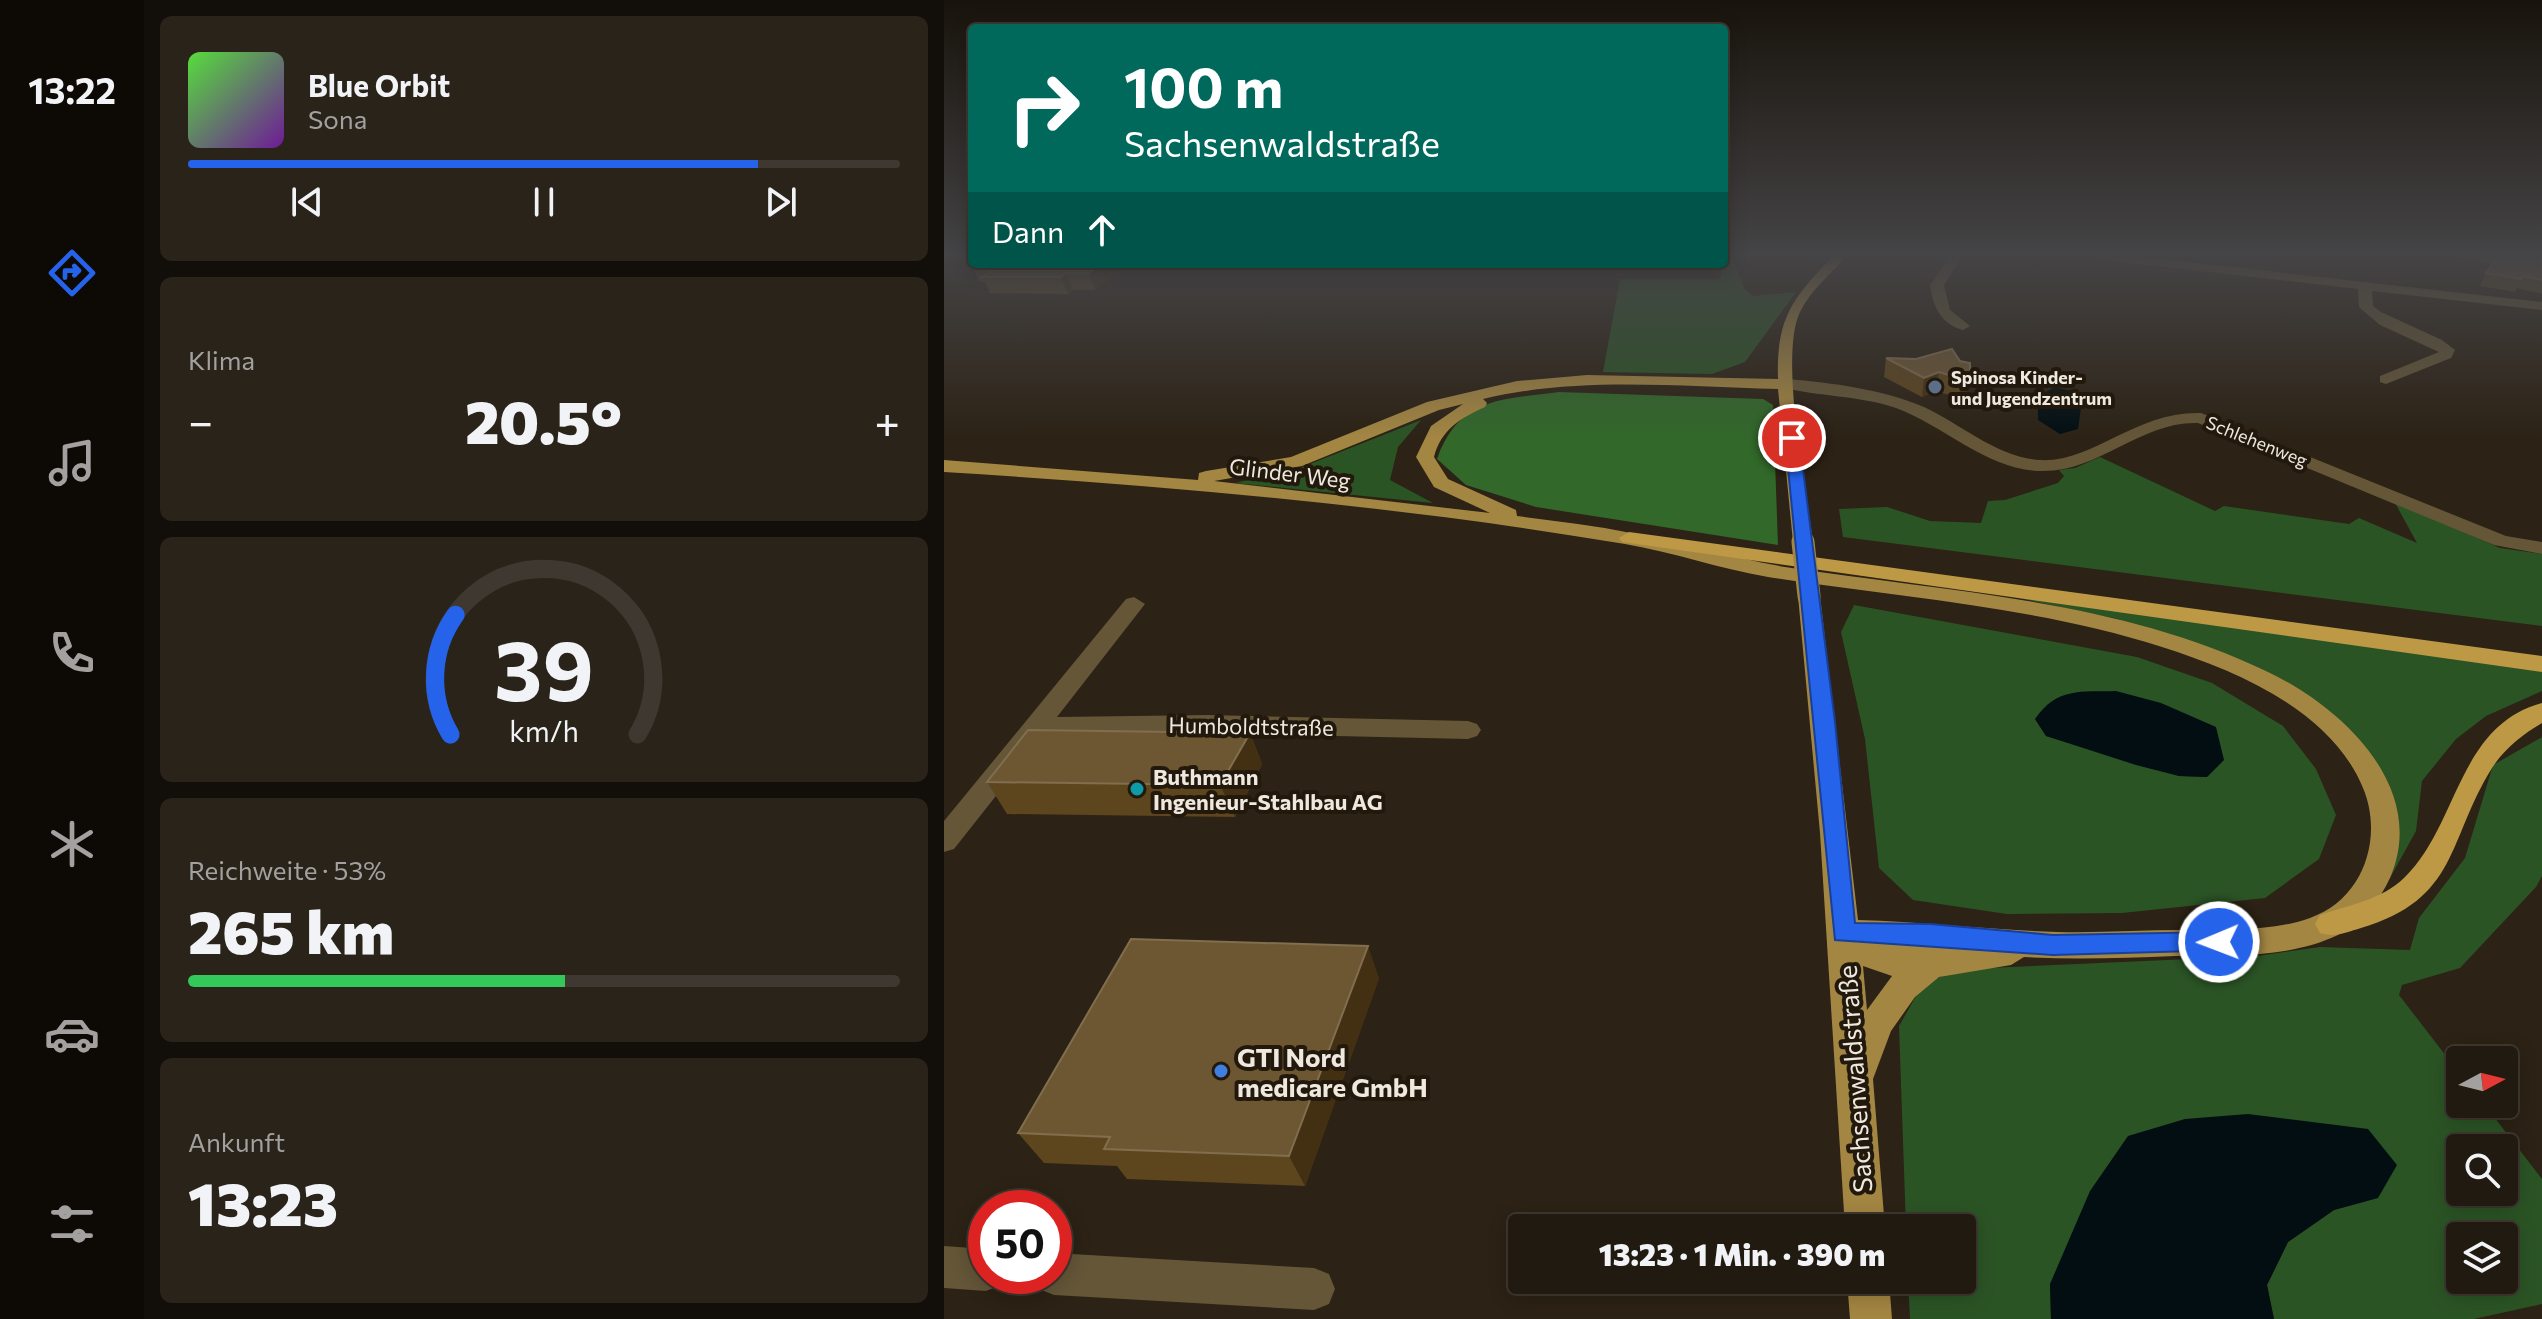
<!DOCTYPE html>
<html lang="de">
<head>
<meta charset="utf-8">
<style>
  body { margin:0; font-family:Commissioner,sans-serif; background:#292319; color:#f1f3f6; height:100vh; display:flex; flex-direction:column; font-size:30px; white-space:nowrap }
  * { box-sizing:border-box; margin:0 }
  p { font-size:26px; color:#a2a19f }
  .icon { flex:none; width:44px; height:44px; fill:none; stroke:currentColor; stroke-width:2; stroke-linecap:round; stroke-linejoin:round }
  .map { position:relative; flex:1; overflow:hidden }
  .details { display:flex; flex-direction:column; gap:16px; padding:16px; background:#120e09; width:800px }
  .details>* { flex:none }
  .top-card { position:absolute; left:24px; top:24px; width:760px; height:244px; border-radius:8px; box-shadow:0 4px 20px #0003,0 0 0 2px #3e3830; background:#00695c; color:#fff; overflow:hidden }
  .needle { width:52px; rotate:83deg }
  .buttons { position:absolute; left:1502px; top:1046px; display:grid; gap:16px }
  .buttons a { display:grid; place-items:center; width:72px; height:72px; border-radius:8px; background:#211a10; box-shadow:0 4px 20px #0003,0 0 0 2px #3e3830; font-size:40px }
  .speed { position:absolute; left:24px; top:1190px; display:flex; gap:16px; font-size:40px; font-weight:700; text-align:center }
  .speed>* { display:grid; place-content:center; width:104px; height:104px; border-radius:50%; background:#211a10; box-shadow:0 4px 20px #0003,0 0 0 2px #3e3830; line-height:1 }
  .speed .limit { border:12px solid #d22; background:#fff; color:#111 }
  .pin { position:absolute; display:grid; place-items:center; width:68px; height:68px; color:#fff; margin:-34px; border:4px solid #fff; border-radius:50%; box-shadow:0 2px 8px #0007 }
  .me { position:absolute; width:88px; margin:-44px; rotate:269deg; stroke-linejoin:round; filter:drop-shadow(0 0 6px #0008) }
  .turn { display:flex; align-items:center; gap:28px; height:168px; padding:0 24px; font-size:36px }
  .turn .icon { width:104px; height:104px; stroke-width:2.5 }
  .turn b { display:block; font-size:56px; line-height:68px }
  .then { display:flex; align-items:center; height:76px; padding:0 24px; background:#0003; gap:16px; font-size:30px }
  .big { font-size:60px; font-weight:800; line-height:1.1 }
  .details .widget { flex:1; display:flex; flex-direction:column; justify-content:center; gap:12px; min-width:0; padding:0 28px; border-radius:12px; background:#292319 }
  .details .dial { align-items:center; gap:0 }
  .dial svg { height:208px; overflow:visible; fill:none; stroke:#3e3830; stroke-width:7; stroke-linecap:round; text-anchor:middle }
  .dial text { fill:#f1f3f6; stroke:none }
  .song { display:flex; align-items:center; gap:24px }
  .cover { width:96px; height:96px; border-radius:12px; background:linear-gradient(135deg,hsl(110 70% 55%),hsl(280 70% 35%)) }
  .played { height:8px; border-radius:4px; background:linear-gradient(90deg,#2563eb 80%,#3e3830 80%) }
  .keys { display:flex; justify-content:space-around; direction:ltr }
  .heat { display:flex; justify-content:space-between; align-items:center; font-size:44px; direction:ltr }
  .charge { height:12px; border-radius:6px; background:linear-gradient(90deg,#34c759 53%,#3e3830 0) }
  .trip { position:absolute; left:564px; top:1214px; width:468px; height:80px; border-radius:8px; background:#211a10; box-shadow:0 4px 20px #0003,0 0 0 2px #3e3830; font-weight:800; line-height:80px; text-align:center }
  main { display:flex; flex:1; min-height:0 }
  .menu { display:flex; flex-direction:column; width:144px; justify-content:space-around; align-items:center; background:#0d0a06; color:#a2a19f }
  .menu .icon { width:56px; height:56px }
  .menu .selected { color:#2563eb }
  .menu b { font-size:36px; color:#f1f3f6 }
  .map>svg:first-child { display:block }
</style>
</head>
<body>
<main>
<nav class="menu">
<b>13:22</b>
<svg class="icon selected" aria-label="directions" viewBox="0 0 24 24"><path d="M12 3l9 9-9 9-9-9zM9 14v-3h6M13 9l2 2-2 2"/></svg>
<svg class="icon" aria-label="music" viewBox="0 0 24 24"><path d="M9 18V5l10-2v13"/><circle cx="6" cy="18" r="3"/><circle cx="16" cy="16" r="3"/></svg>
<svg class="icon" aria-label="phone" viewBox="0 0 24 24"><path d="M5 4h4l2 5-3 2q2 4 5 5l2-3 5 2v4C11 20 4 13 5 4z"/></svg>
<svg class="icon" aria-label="climate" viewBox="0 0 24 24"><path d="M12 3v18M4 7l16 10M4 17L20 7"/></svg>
<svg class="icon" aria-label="car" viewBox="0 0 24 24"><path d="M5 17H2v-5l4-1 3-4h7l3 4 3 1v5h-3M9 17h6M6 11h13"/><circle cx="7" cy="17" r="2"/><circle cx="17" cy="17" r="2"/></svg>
<svg class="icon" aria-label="filters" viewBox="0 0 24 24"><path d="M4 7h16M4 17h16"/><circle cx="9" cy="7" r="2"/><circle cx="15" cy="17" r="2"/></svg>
</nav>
<section class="details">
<div class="widget">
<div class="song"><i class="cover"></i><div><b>Blue Orbit</b><p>Sona</p></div></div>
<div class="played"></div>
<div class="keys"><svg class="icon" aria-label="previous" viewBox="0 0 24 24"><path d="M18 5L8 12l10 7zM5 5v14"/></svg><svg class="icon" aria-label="pause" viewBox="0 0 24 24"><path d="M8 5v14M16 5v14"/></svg><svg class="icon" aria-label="next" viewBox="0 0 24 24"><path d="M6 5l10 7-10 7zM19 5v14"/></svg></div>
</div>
<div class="widget"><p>Klima</p>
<div class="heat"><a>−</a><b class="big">20.5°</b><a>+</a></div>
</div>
<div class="widget dial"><svg viewBox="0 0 100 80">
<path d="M14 69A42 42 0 1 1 86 69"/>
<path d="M14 69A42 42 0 0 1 16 23" stroke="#2563eb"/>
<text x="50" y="56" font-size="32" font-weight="700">39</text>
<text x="50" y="72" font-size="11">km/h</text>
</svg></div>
<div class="widget"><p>Reichweite · 53%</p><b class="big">265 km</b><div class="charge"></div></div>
<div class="widget"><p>Ankunft</p><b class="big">13:23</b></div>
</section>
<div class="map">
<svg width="1598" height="1319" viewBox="0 0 1598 1319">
  <rect width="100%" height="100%" fill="#2c2215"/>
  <!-- green -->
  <g fill="#2b5425" fill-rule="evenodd">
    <path d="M780,255H787L801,290L810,296L852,292L801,362L768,374L659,372L676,279H776Z"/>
    <path d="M477,420L454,447L446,480L489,503L291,483L356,468Z"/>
    <path d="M1156,457L1271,511L1280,506L1405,524L1415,518L1473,543L1450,501L1556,548L1598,554V626L899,537L895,509L943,507L986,521L1037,523L1044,501L1061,500L1114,483L1120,476L1115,470L1131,468Z"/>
    <path d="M1055,594L1598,670V691L1542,716L1512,739L1478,781L1472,831L1446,878L1405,731L1277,654L1174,619Z"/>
    <path d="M910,605L1193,657L1268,683L1339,726L1372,769L1392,815L1375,859L1321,898L1178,913L1063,914L969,900L935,868L921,739L897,632ZM1091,719L1263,777L1235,776L1102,736Z"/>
    <path d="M1598,737V876L1592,887L1516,968L1458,985L1455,995L1516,1074V1104H1540L1598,1179V1304L1530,1319H1330L1323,1285L1344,1242L1390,1210L1434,1198L1106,1284L1107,1319H966L964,1280H1018V1228H962L955,1026L980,982L1021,969L1313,956L1376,947L1466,950L1475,918L1521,858L1549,765ZM1516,1148H1560V1192H1516ZM1516,1236H1560V1280H1516Z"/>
  </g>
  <!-- forest -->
  <path fill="#32682a" d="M615,392L819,399L829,405L834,545L592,507L522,485L493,459C515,397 557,400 615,392Z"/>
  <!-- water -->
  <g fill="#020e12">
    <path d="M1111,387L1139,394L1134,429L1116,434L1094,420V396Z"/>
    <path d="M1172,691L1217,703L1272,727L1280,760L1263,777L1235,776L1192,765L1102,736L1091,719C1113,687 1137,692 1172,691Z"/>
    <path d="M1304,1114L1424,1129L1453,1165L1434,1198L1390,1210L1344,1242L1323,1285L1330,1319H1107L1106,1284L1146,1191L1184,1136L1241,1119Z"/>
  </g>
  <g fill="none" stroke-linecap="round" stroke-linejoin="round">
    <!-- minor -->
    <g fill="#645637" fill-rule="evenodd">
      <path d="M1007,255H1019L1000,285L1006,310L1026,326L1019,330C997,324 989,307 986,285Z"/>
      <path d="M1145,255H1181L1598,302V310L1428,291L1429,306L1437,312L1498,340L1511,350L1507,358L1442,384L1436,382V376L1495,352L1436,325L1415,307L1414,289L1151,259Z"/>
      <path d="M1498,255H1540L1552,259L1546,263Z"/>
      <path d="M843,379C889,383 937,389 980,407C1017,424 1054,458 1096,460C1149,463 1191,411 1257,413L1562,536L1598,542V554L1550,545L1254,423C1197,421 1155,472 1098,471C1044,471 1001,426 952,408C914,395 875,397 837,387L835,384Z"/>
      <path d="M190,597L201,604L113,717L264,715L524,721L533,724L537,730L533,736L524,739L264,733L100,735L10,849L0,852V821L182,599Z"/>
      <path d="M0,1246L42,1249V1276H60L57,1285L42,1291L0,1288Z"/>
      <path d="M110,1253L370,1268L385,1274L391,1289L385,1304L370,1310L110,1295L95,1289L90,1276H110Z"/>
    </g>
    <!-- major -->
    <g fill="#a48643" fill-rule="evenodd">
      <path d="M890,255H903C888,274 867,289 856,312C835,355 862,490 869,542L866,546H852L849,542L834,389C736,387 635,376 539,399L543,403L541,407C516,418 497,430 490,457L504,479L572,510L573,516C611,521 650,525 687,533C739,542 789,558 841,567C1003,592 1174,599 1324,672C1398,707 1485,788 1446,878C1435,902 1418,923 1394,935C1343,959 1285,955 1231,956C1181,958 1131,960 1080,957L1067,965L995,977L971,997L947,1031L929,1079L941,1228H901L876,833L854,596L857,591H873L876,596L914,920C981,922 1047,930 1114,932C1156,933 1198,930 1240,930C1281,929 1327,932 1366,918C1419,900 1440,838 1419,788C1387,710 1293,671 1218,647C1091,606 956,598 824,577C776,569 729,552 681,544C456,506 227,486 0,472V460L254,480L255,473L262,471L347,457L483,402L573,381L643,375L834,379C832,317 849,298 890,255ZM519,404L487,426L472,457L490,487L546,513L270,481L358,466L495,410ZM919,966L948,976L923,1010Z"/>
      <path d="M903,1280H945L948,1319H906Z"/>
    </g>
    <!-- highway -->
    <g fill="#bd9946" fill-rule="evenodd">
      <path d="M685,532L1598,656V672L678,542L675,538Z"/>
      <path d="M1598,703V723C1578,735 1561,748 1548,768C1503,840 1515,899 1417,928C1403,932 1391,938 1376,933L1371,924L1376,915C1405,905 1437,900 1460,878C1515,825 1513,726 1598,703Z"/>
    </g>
    <!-- major-bridge -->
    <path stroke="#a48643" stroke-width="23" d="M859,542L865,596"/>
  </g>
  <!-- wall -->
  <g fill="#5d451e">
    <path d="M1598,255V294L1573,288L1571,292L1536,286L1542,273Z"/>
    <path d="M183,264L151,290H129L124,294L46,293L41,282H36L28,265Z"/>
    <path d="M1008,349L1023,392L1015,398L992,391L978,397L940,377L942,358L972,359Z"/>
    <path d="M306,733L318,764L291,817L63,814L43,782Z"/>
    <path d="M435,978L361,1186L183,1179L173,1166L100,1163L74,1133Z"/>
  </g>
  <!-- shaded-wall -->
  <g fill="#433012">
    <path d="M157,264H183L151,290L145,273Z"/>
    <path d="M122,273L129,290L124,294L117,277Z"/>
    <path d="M995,372L992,391L978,397L980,378Z"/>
    <path d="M1026,373L1023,392L1015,398L1017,379Z"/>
    <path d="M306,733L318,764L291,817L276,785Z"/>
    <path d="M424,946L435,978L361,1186L345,1156Z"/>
  </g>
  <!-- building -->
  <g fill="#6d5733" stroke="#816e4e" stroke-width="2">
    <path d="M1554,255H1598V280L1579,276L1577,279L1542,273Z"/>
    <path d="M31,264H157L145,273H122L117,277H38L57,265H28Z"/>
    <path d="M1008,349L1016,361L1026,363V373L1017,379L995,372L980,378L942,358L972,359Z"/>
    <path d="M84,730L306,733L276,785L43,782Z"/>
    <path d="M187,939L424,946L345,1156L160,1149L166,1137L74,1133Z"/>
  </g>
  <!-- sky -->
  <linearGradient id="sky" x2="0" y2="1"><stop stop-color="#18130c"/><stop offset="0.58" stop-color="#454446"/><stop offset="1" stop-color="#454446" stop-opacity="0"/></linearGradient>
  <rect width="1598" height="439" fill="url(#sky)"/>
  <!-- route -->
  <path fill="#2563eb" stroke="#184099" stroke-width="2" d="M848,434L855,438L891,722L911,923L986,924L1109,935L1275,932L1284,935L1287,942L1284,950L1109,955L891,940L841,438Z"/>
  <!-- markers -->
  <circle fill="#5c6f8a" stroke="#22190c" stroke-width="3" cx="991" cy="387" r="8"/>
  <circle fill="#0f9aa8" stroke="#22190c" stroke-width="3" cx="193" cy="789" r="8"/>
  <circle fill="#3f7fe0" stroke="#22190c" stroke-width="3" cx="277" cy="1071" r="8"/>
  <g text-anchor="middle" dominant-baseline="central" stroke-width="8" stroke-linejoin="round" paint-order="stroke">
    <!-- far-poi labels -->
    <g font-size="18" font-weight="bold" fill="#eee8df" stroke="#22190c" text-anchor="start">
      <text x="1007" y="377">Spinosa Kinder-<tspan x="1007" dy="21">und Jugendzentrum</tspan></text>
    </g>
    <!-- far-street labels -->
    <g font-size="18" fill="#eee8df" stroke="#22190c">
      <text transform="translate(1313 441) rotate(22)">Schlehenweg</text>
    </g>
    <!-- street labels -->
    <g font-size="22" fill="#eee8df" stroke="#22190c">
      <text transform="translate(346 473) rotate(7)">Glinder Weg</text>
      <text transform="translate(307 726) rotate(1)">Humboldtstraße</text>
    </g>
    <!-- poi labels -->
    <g font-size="22" font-weight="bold" fill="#eee8df" stroke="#22190c" text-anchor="start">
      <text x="209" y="776">Buthmann<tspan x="209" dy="25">Ingenieur-Stahlbau AG</tspan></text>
    </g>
    <!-- near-poi labels -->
    <g font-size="26" font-weight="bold" fill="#eee8df" stroke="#22190c" text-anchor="start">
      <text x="293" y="1056">GTI Nord<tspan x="293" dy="30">medicare GmbH</tspan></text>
    </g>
    <!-- near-street labels -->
    <g font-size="26" fill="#eee8df" stroke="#22190c">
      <text transform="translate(910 1079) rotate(-94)">Sachsenwaldstraße</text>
    </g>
  </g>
</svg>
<div class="buttons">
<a><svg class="needle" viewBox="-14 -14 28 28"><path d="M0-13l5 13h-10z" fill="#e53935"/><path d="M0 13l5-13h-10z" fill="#a2a19f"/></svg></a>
<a><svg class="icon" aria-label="search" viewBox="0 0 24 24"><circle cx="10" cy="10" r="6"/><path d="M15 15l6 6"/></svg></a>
<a><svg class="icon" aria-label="layers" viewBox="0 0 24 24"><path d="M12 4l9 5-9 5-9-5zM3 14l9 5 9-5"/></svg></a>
</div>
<div class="speed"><div class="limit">50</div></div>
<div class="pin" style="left:848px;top:438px;background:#d93025"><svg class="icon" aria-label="arrive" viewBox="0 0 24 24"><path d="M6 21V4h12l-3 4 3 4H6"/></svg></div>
<svg class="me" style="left:1275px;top:942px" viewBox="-20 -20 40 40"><circle r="17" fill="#2563eb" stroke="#fff" stroke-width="3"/><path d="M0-11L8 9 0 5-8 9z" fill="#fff"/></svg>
<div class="trip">13:23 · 1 Min. · 390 m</div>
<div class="top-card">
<div class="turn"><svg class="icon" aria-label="right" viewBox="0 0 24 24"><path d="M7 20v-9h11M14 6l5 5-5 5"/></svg><div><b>100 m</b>Sachsenwaldstraße</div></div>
<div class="then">Dann<svg class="icon" aria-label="ahead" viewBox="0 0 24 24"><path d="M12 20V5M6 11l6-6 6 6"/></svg></div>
</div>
</div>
</main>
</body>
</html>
